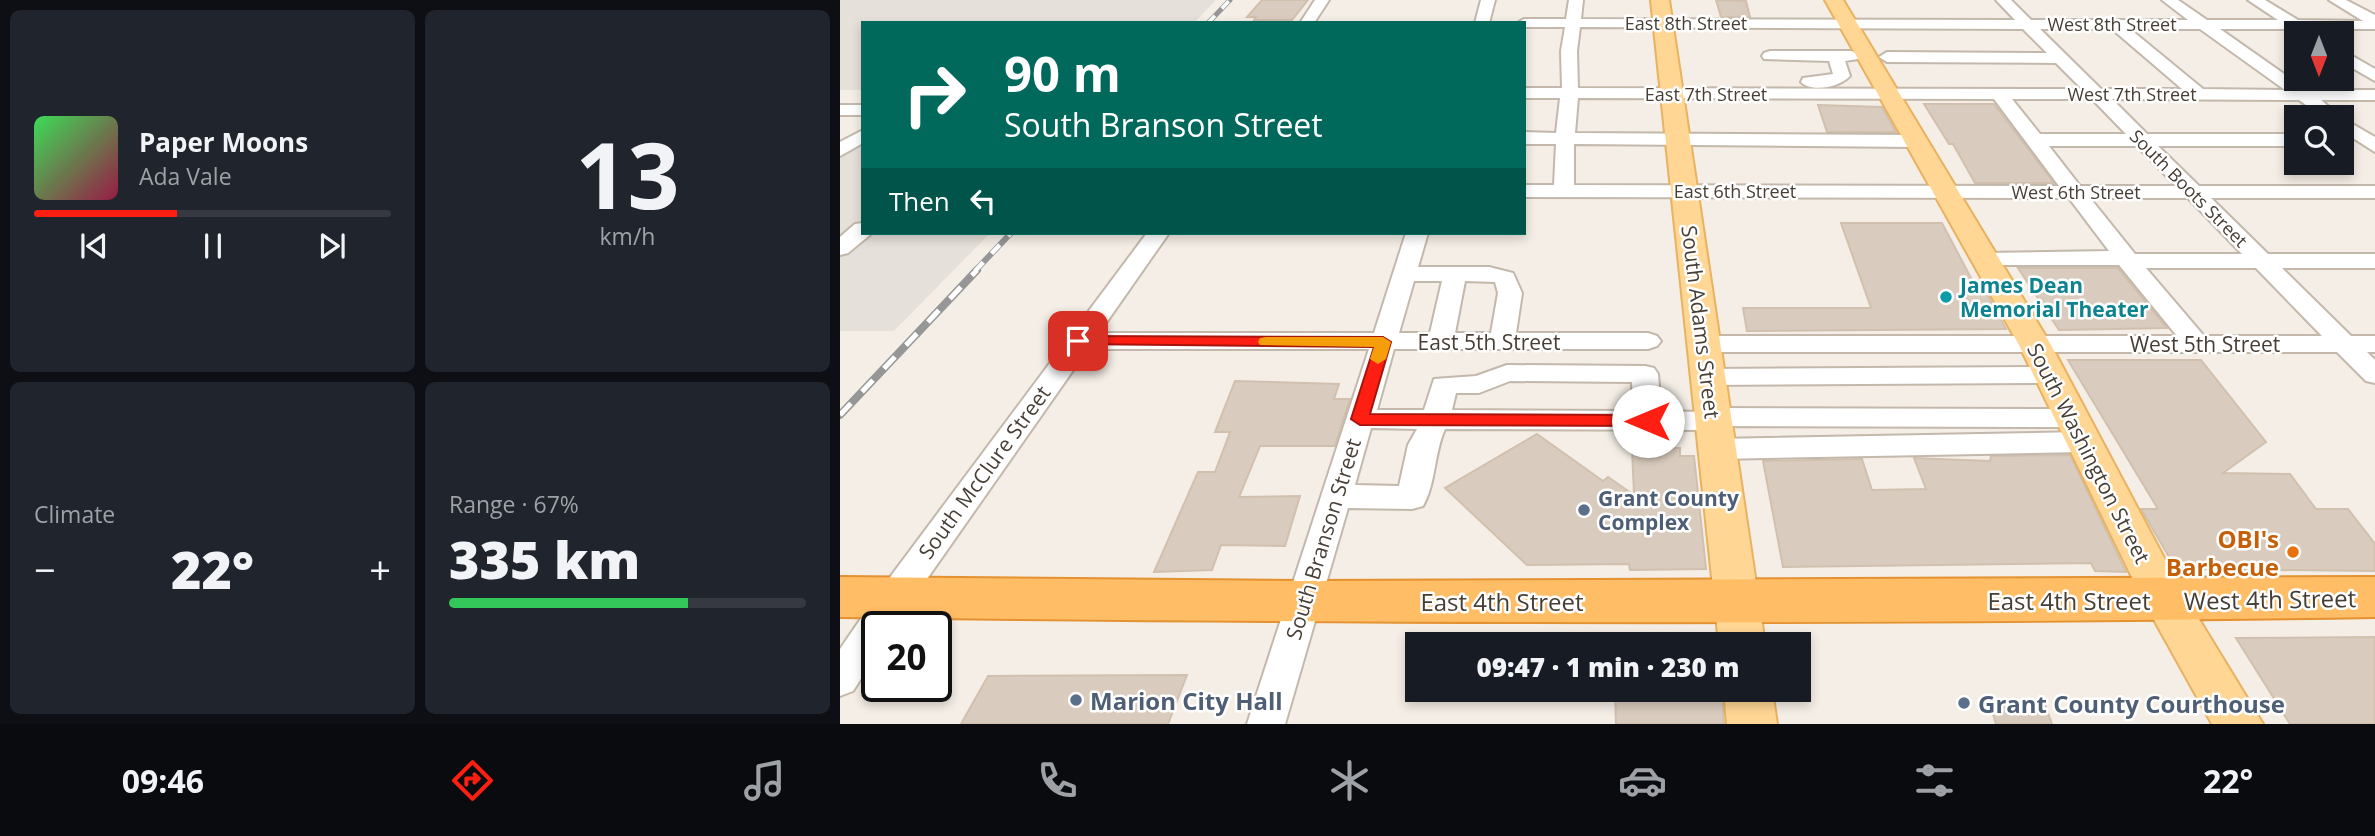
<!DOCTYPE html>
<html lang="en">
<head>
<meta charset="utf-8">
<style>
  body { margin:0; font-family:"Open Sans",sans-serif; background:#20242c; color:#f1f3f6; height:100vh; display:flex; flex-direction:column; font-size:26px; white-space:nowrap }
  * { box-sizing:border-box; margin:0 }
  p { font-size:23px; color:#9ea1a6 }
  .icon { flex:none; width:38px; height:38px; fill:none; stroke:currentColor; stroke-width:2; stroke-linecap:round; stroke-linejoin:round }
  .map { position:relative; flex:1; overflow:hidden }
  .sheet { display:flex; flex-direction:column; gap:10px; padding:10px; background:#0d0f14; width:840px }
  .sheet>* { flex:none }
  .banner { position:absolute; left:21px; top:21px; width:665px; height:214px; border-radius:0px; box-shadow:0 4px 10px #0003; background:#00695c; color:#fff; overflow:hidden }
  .needle { width:46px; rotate:180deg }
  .controls { position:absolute; left:1444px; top:21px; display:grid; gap:14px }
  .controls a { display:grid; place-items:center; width:70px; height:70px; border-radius:0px; background:#171b24; box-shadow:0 4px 10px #0003; font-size:35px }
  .speed { position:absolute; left:21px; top:611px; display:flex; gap:14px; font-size:35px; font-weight:700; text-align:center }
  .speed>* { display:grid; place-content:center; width:91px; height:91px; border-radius:50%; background:#171b24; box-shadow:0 4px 10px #0003; line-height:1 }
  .speed .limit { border:4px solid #111; border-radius:10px; background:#fff; color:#111 }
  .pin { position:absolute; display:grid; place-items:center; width:60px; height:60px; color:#fff; margin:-30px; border-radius:14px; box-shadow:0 4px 10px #0006 }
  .me { position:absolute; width:77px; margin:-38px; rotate:270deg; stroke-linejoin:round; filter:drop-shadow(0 0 5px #0008) }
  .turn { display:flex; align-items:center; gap:24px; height:147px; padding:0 28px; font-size:32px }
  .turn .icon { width:91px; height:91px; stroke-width:2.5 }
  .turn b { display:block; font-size:49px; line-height:60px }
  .then { display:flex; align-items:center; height:66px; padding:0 28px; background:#0003; gap:14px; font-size:26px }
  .big { font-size:52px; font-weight:800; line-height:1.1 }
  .sheet .card { flex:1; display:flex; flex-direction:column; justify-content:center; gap:10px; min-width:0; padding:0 24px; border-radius:10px; background:#20242c }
  .sheet .dial { align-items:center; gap:0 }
  .dial b { font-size:91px; line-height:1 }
  .song { display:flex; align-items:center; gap:21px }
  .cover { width:84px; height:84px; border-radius:10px; background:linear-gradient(135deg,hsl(130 70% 55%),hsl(340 70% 35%)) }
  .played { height:7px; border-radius:4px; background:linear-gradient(90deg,#ff1f12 40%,#363941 40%) }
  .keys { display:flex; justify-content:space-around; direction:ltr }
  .heat { display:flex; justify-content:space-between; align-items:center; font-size:38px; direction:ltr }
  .charge { height:10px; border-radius:5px; background:linear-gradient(90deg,#34c759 67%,#363941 0) }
  .sheet .tiles { flex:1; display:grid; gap:10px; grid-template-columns:repeat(2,1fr) }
  .trip { position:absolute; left:565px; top:632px; width:406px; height:70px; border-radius:0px; background:#171b24; box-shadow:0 4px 10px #0003; font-weight:800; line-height:70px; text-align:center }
  .tab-bar { display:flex; height:112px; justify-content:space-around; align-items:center; background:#090b0e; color:#9ea1a6 }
  .tab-bar .icon { width:49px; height:49px }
  .tab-bar .on { color:#ff1f12 }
  .tab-bar b { font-size:32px; color:#f1f3f6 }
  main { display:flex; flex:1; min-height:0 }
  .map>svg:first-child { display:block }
</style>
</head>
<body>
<main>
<section class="sheet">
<div class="tiles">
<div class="card">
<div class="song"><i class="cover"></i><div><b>Paper Moons</b><p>Ada Vale</p></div></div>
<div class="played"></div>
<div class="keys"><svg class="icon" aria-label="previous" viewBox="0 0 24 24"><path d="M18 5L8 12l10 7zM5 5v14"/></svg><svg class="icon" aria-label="pause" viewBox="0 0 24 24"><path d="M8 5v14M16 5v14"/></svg><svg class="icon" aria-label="next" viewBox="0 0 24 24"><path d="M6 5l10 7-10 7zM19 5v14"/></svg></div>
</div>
<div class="card dial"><b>13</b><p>km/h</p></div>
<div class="card"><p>Climate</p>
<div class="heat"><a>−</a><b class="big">22°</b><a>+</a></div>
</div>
<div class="card"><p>Range · 67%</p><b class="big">335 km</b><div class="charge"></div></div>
</div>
</section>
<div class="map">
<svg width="1535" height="724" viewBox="0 0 1535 724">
  <rect width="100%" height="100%" fill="#f4eee6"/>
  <!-- industrial -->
  <g fill="#e6e0db">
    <path d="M0,0H376L354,23H23V90H0Z"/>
    <path d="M23,128V233H150L54,331H0V144Z"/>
  </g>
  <!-- building -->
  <g fill="#d9ccbe" stroke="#d1c0ae" stroke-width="2">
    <path d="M422,0H468L452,20H414L416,17H407Z"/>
    <path d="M876,0L906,1L910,17H881Z"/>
    <path d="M1084,104H1154L1214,183H1135L1113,144H1109Z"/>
    <path d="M978,105L1042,107L1056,132H987Z"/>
    <path d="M1001,223H1102L1132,280L1140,281L1166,329L907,331L903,308H1031Z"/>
    <path d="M1178,268H1278L1327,328L1219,330Z"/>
    <path d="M1228,360H1361L1426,442L1383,473L1450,474L1476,509H1508L1535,544V571L1336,569L1301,509H1318Z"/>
    <path d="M395,381L499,384L494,399H510L495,446H420L399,497L460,496L445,546L381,545L372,570L314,572L358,472H375L390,432H375Z"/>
    <path d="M697,434L763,481L768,477L794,495L792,448H840V456H854L866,569L790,570L789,564L687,565L605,488Z"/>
    <path d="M1230,455L1286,572L1255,571L1251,563L943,567L923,461L1022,459L1032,490L1086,489L1074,458L1150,461L1151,456Z"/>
    <path d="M1535,637V724H1450L1396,638Z"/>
    <path d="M347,675L328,724H121L148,676Z"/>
    <path d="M775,690H882L884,724H776Z"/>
    <path d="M1149,701L1204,702L1212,724H1156Z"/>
  </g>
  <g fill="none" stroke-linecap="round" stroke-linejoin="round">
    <defs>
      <g id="minor">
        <path d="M475,0H489L474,23H460Z"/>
        <path d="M641,0H655L649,23H635Z"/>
        <path d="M729,0H743L741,19L1175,20L1156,0H1171L1191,20H1348L1322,0H1338L1367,20H1438L1408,0H1425L1458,20L1523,21L1489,0H1506L1535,15V29H1380L1467,90H1535V100H1481L1502,118L1535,137V152L1502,131V117H1483L1459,100L1272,99L1307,134H1456V146H1318L1359,186H1535V198H1371L1428,254H1535V268H1442L1511,336H1535V352H1527L1535,360V383L1526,381L1497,352H863L854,349L850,344L854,339L863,336H1337L1279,265H1137L1134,260L1137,255L1145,253L1269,251L1229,198L684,197V185H714L716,144H684V132L716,133L720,98H684V88H722L721,51L725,27H684V23H677L684,19H726ZM740,27L1183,29L1207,53L1047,52L1039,57L1047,62L1216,63L1242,89L738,88L737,51ZM1200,29H1272L1342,89H1261ZM1290,29H1360L1445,90L1363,89ZM738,98L1154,99L1219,186L734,185V144L1075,147L1084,141L1075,135L735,133ZM1172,99H1252L1286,134H1200ZM1209,146H1297L1336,186H1240ZM1250,198H1348L1402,254H1295ZM1306,268H1416L1482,336H1364Z"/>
        <path d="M1502,50L1535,69V81L1502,62Z"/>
        <path d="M930,51H1012L1020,56L1018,59L1005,61L1010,76C1000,87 972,93 961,82L963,78L993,74L989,61L924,59L922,56L924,53Z"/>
        <rect x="0" y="105" width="23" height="10"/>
        <path d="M23,130V143L0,156V142Z"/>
        <path d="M23,223V233L31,234L8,253L0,255V237L15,224Z"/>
        <path d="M307,233H329L259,333H534L566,233H588L578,267H649L673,273L682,293L676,333H808L817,336L821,341L817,346L808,349H554L537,410H584L594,379L636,376L667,365L805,366L814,368L818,374L821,411L862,412L873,408L1232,409L1242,411L1246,418L1242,425L1232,427L885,426L874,430L605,429C594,453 596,483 583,506L572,509L508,508L445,724H407L529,349H248L54,626H37V654L13,691L0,696V649L42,588ZM574,281H602L590,333H559ZM625,281L655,282L658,293L651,333H615ZM670,381L792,382L793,411L612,410L616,393H639ZM531,428L577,429L568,445L559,486L515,485Z"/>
        <path d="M1211,367L1220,369L1224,375L1220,381L1211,383L868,385L859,383L855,377L859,371L868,369Z"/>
        <path d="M1243,432L1253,435L1258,442L1253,449L1243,452L877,459L867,456L862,449L867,442L877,439Z"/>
      </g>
      <g id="major">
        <path d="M811,0H829L925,644H879Z"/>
        <path d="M985,0H1003L1211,345L1340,588L1423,724H1372L1303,600L1179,345Z"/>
        <path d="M884,690H932L937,724H887Z"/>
      </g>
      <path id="highway" d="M0,577L463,581L1535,577V617C1023,625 512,623 0,617Z"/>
    </defs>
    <!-- minor casing -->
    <use href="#minor" stroke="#c3b8ab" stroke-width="4"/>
    <!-- major casing -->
    <use href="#major" stroke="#e8b260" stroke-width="4"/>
    <!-- highway casing -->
    <use href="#highway" stroke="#e49131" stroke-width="4"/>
    <!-- minor -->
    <use href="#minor" fill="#fff" fill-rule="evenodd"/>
    <!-- major -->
    <use href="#major" fill="#ffd694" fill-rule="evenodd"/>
    <!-- highway -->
    <use href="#highway" fill="#ffbd66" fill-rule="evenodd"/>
    <defs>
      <path id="rail-far2" d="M368,23L390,0"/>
      <path id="rail-far1" d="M135,271L171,233"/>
      <path id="rail" d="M0,415L137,270"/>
    </defs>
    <!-- rail-far2 casing -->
    <use href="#rail-far2" stroke="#969696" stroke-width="5"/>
    <!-- rail-far1 casing -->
    <use href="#rail-far1" stroke="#969696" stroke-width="6"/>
    <!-- rail casing -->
    <use href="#rail" stroke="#969696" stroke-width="8"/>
    <!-- rail-far2 -->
    <use href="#rail-far2" stroke="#fff" stroke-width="3.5" stroke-dasharray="10" stroke-linecap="butt"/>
    <!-- rail-far1 -->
    <use href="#rail-far1" stroke="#fff" stroke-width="4.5" stroke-dasharray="12" stroke-linecap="butt"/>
    <!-- rail -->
    <use href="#rail" stroke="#fff" stroke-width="5" stroke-dasharray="16" stroke-linecap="butt"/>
  </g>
  <!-- route -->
  <path fill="#ff1f12" stroke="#a6140c" stroke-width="2" d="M238,336L543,337L551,342L530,414L808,415L817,421L808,426L520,425L511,419L534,347L233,344L230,341Z"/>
  <!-- slow -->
  <path fill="#f59e0b" d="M426,337H543L551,342L546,359L538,364L530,359L534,347L420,345L418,342L420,338Z"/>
  <!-- markers -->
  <circle fill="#0f9aa8" stroke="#fff" stroke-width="2.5" cx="1106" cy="297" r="7"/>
  <g fill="#5c6f8a" stroke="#fff" stroke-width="2.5">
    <circle cx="744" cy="510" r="7"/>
    <circle cx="236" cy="700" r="7"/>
    <circle cx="1124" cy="703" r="7"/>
  </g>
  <circle fill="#e8710a" stroke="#fff" stroke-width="2.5" cx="1453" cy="552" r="7"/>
  <g text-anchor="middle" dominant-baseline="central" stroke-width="5" stroke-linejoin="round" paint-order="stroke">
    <!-- far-street labels -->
    <g font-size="18" fill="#473e35" stroke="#fff">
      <text x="846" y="23">East 8th Street</text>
      <text x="1272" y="24">West 8th Street</text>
      <text x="866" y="94">East 7th Street</text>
      <text x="1292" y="94">West 7th Street</text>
      <text transform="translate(1349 188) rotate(45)">South Boots Street</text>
      <text x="895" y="191">East 6th Street</text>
      <text x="1236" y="192">West 6th Street</text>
    </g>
    <!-- culture labels -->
    <g font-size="21" font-weight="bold" fill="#0d838f" stroke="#fff" text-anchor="start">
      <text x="1120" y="285">James Dean<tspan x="1120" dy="24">Memorial Theater</tspan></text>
    </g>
    <!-- street labels -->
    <g font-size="21" fill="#473e35" stroke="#fff">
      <text transform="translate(861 322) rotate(83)">South Adams Street</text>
      <text x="649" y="342">East 5th Street</text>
      <text x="1365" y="344">West 5th Street</text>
      <text transform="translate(1249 453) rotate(63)">South Washington Street</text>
      <text transform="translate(144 472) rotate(-54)">South McClure Street</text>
      <text transform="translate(483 539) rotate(-73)">South Branson Street</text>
    </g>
    <!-- service labels -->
    <g font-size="21" font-weight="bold" fill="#4e5e75" stroke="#fff" text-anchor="start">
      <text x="758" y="498">Grant County<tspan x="758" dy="24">Complex</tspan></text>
    </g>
    <!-- near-food labels -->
    <g font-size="24" font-weight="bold" fill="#c56008" stroke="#fff" text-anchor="end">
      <text x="1439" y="538">OBI's<tspan x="1439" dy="28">Barbecue</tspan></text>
    </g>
    <!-- near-street labels -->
    <g font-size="24" fill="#473e35" stroke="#fff">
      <text transform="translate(1430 599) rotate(-1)">West 4th Street</text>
      <text x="1229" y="600">East 4th Street</text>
      <text x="662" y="601">East 4th Street</text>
    </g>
    <!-- near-service labels -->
    <g font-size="24" font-weight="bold" fill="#4e5e75" stroke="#fff" text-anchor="start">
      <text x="250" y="700">Marion City Hall</text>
      <text x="1138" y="703">Grant County Courthouse</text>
    </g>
  </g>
</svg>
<div class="controls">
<a><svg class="needle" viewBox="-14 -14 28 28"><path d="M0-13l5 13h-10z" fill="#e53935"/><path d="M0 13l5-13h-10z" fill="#9ea1a6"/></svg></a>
<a><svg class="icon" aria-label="search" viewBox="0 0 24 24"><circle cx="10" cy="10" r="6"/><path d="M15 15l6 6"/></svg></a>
</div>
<div class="speed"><div class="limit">20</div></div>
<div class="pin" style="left:238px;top:341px;background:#d93025"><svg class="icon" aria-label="arrive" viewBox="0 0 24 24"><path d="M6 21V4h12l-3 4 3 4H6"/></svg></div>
<svg class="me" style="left:808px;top:421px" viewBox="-20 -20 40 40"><circle r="19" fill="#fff"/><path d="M0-13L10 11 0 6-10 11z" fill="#ff1f12"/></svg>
<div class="trip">09:47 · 1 min · 230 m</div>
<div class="banner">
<div class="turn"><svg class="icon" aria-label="right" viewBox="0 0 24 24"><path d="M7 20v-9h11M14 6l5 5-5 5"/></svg><div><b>90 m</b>South Branson Street</div></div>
<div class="then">Then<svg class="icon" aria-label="left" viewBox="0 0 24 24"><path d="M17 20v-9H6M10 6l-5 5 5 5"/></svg></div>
</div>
</div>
</main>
<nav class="tab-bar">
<b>09:46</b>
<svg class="icon on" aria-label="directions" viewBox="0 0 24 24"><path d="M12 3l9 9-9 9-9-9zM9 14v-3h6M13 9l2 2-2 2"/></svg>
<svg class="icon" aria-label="music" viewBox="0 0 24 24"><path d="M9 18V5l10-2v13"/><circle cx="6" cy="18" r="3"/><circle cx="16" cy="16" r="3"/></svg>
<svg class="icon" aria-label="phone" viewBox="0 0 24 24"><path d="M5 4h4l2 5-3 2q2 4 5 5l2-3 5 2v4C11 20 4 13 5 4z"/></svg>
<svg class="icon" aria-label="climate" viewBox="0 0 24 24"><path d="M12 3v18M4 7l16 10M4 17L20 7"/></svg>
<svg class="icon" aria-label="car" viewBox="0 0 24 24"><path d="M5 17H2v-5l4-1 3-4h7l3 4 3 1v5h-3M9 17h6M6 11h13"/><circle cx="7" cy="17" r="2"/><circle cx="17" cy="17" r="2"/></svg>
<svg class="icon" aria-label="filters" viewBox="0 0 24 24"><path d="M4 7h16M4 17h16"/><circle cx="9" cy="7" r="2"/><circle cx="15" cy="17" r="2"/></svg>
<b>22°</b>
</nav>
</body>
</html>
